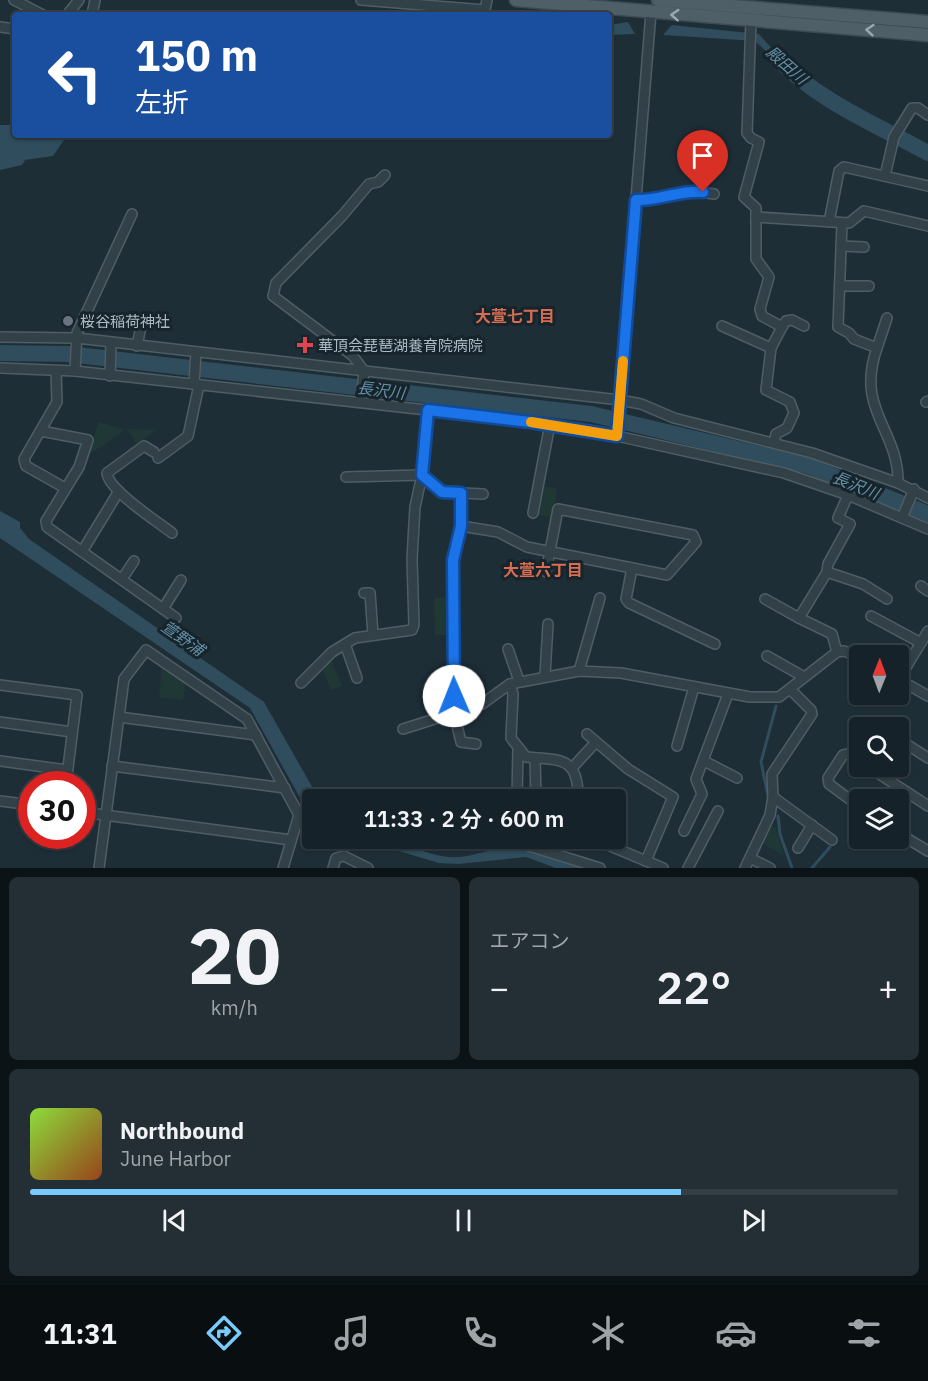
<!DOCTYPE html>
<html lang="ja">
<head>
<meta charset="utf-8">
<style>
  body { margin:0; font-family:"IBM Plex Sans","Noto Sans JP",sans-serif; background:#232f35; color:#f1f3f6; height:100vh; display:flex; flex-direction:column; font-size:22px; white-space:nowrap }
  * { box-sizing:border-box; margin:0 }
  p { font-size:20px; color:#9ea4a8 }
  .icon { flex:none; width:33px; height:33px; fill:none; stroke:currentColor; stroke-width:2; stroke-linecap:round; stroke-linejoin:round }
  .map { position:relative; height:868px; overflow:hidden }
  .side { display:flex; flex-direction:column; gap:9px; padding:9px; background:#0c1317; flex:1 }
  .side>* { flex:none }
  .hud { position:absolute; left:12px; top:12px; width:600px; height:126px; border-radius:6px; box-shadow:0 2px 4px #0004,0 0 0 2px #353f46; background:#1a4fa0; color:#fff; overflow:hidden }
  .needle { width:39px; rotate:1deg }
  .tools { position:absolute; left:849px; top:645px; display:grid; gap:12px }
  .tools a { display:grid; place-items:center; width:60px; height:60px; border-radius:6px; background:#162229; box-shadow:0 2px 4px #0004,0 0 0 2px #353f46; font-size:30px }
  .speed { position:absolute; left:18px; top:771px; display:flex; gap:12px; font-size:30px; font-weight:700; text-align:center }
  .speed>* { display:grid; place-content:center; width:78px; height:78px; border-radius:50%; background:#162229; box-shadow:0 2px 4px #0004,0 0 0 2px #353f46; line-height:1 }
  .speed .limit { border:9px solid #d22; background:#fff; color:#111 }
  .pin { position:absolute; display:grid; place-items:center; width:51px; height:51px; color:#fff; margin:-62px -26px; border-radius:50% 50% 50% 0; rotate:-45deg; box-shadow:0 0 6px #0007 }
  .pin .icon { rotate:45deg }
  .me { position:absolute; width:66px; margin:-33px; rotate:359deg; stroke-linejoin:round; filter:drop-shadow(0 0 4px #0008) }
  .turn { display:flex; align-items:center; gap:21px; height:126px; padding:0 24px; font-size:27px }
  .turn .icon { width:78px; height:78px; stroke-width:2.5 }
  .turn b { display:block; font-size:42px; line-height:51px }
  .big { font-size:45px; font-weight:600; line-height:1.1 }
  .side .widget { flex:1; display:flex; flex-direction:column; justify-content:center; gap:9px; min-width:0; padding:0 21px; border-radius:9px; background:#232f35 }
  .side .dial { align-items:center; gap:0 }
  .dial b { font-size:78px; line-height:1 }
  .song { display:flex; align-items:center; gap:18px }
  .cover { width:72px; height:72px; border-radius:9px; background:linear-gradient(135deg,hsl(90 70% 55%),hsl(20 70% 35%)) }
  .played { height:6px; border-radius:3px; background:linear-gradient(90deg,#78cbfd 75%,#353f46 75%) }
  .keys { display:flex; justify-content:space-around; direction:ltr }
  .heat { display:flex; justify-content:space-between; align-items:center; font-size:33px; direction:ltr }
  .side .tiles { flex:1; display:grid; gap:9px; grid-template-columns:1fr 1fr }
  .widget:last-child { grid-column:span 2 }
  .trip { position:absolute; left:302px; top:789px; width:324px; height:60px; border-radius:6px; background:#162229; box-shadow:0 2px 4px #0004,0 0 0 2px #353f46; font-weight:600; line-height:60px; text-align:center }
  .dock { display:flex; height:96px; justify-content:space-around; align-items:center; background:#090e10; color:#9ea4a8 }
  .dock .icon { width:42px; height:42px }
  .dock .current { color:#78cbfd }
  .dock b { font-size:27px; color:#f1f3f6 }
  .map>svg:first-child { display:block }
</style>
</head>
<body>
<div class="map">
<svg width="928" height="868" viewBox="0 0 928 868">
  <rect width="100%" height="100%" fill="#1e2e37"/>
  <!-- green -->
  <g fill="#203835">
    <path d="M99,422L123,429L121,433L87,456Z"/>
    <path d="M127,429L155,430L140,443H136Z"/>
    <path d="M542,486L557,488L553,518L537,515Z"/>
    <path d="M449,597V635H435L434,598Z"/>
    <path d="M331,660L342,686L331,690L321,666Z"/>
    <path d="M162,666L186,681L183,700L159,697Z"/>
    <path d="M770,825L776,828L784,856L762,843Z"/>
  </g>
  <!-- water -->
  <g fill="#2f4d5d">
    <path d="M628,22L635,34L609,35V25Z"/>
    <path d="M672,25L759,34L794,74L792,76L755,41L663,35Z"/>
    <path d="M0,125H15V135H103L64,140L53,156L25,160L22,165L0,170Z"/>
    <path d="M0,511L20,522V528L29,539L264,702L319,799L312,800V823L309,824L308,812L250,708L0,538Z"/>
    <path d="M372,839C397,838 422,854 448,857C466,859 482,851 499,849C530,845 556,857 584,868H556L526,857L458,864L439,863L382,846Z"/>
  </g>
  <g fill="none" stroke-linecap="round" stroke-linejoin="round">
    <!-- stream -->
    <g stroke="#2f4d5d" stroke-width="3">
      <path d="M768,796L761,762L776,706"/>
      <path d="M778,816L780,834L792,868"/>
      <path d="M812,868L830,847"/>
    </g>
    <!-- river -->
    <g stroke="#2f4d5d" stroke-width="16">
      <path d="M777,58C818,101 877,125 928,153"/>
      <path d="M0,353L68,354L591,414L809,466L928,514"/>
    </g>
    <defs>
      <g id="minor">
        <path d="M14,0L43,15"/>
        <path d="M361,0L485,10L487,0"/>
        <path d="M67,15L79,0"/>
        <path d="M92,15L95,0"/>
        <path d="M751,20L747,133L751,138L759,142L744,197L756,208V259L769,277L760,309L762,316L782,327L771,348L766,390L790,402L794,413L787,428L776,434L774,442"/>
        <path d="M0,27L15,29"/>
        <path d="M885,176L894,137L912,108H918L928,115"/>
        <path d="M636,200C665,201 682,188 714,194"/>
        <path d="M756,217L849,223L864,211L928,226"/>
        <path d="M829,222L839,171L844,167L928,186"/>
        <path d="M842,223L838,327L849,333L854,339L877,348C855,411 899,429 898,483"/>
        <path d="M841,246L864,247"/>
        <path d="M840,286H869"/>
        <path d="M722,326L771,348"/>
        <path d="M782,327L786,321L792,320L804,326"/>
        <path d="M0,337L77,338L620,400L641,404L674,418L812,453L898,483L928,498"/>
        <path d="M137,346L142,321"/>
        <path d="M877,348L887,318"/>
        <path d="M0,368L75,371L490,417L599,432L784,473L848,495L928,529"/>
        <path d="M56,371L57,402L24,459L26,466L65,488"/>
        <path d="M75,371L77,333L132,214"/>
        <path d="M110,376L111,344"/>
        <path d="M194,384L196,352"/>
        <path d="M361,402L364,371L353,356L273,296L276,283L342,216L369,184L378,182L385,175"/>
        <path d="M926,402L928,401"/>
        <path d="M41,431L88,440L79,467L46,521L47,527L176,618"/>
        <path d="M617,436L651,12"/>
        <path d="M154,452L144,446L107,473C108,490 158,522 172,533"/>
        <path d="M158,458L188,436L199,385"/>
        <path d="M346,477L422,475L442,492L483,494"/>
        <path d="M461,493V526L453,560V663L454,713L461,742L476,744"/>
        <path d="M533,513L550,424"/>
        <path d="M902,518L914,489"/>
        <path d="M461,526L498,532L527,547L667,575L696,542L693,535L558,509L546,572"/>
        <path d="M83,550L119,491"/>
        <path d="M632,568L626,599L629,603L715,644"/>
        <path d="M827,572L863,584L887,599"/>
        <path d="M122,579L134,561"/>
        <path d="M921,586L928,591"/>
        <path d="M364,593H370L373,635"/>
        <path d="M765,599L799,618"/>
        <path d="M163,609L181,580"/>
        <path d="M871,616L921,643"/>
        <path d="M345,644L357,678"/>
        <path d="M508,649L519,681"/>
        <path d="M837,652L832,634L799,618L827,572L828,564L850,524L838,518L848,495"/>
        <path d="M767,656L804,677"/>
        <path d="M579,671L600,598"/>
        <path d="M545,675L548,624"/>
        <path d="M898,679L928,696"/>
        <path d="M899,679L928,631"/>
        <path d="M301,683L332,652L355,638L412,630L414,625L412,559L415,507L423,470L428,410"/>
        <path d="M510,684L513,694L511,738L526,757C562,760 579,757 578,800"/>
        <path d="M0,685L77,695L66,784"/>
        <path d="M119,717L256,735"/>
        <path d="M0,722L72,732"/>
        <path d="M403,729L482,704L510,684L579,671L621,673L750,697H779L837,652L844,651L860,657"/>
        <path d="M587,734L628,769L673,797L646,861"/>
        <path d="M900,740L928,758"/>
        <path d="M677,746L694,687"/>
        <path d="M535,758L536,800"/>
        <path d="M0,761L67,770"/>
        <path d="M704,761L737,778"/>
        <path d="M860,761L849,754L843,755L828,778L829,784L860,807"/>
        <path d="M112,766L285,788"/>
        <path d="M867,766L928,806"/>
        <path d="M572,768L596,742"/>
        <path d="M773,797L832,840"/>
        <path d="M517,800L518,747"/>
        <path d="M0,801L32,805"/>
        <path d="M82,812L291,840"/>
        <path d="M684,831L702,794L696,779L728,694"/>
        <path d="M898,833L928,851"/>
        <path d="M516,838V842L600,868"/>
        <path d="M591,838L663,868"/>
        <path d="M495,843L516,842"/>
        <path d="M798,848L812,825"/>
        <path d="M750,858L770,868"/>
        <path d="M99,868L124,679L146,650L247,719L299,815L283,868"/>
        <path d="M333,868L336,858L344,856L368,868"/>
        <path d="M688,868L718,811"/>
        <path d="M745,868L770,815L773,797L772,774L812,714L811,710L790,689"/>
      </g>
      <g id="major">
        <path d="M516,0L928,35"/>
        <path d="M658,0L928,22"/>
      </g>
    </defs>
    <!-- minor casing -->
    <use href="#minor" stroke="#4f5d66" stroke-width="12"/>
    <!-- major casing -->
    <use href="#major" stroke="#3e4b54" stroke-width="15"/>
    <!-- minor -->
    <use href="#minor" stroke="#324047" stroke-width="9"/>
    <!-- major -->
    <use href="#major" stroke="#4f5f68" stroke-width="12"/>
  </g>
  <!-- one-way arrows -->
  <defs><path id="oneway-chevron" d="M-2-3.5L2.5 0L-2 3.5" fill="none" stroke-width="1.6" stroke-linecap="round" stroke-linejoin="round" transform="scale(1.5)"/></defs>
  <g stroke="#99a9b2">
    <use href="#oneway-chevron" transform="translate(675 15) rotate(-176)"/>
    <use href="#oneway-chevron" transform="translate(870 30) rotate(-175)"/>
  </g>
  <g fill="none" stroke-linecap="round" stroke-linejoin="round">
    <defs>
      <path id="route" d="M454,696L453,560L461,526V493L442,492L422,475L428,410L530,422L617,436L636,200C659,201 679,190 703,192"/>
    </defs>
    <!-- route casing -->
    <use href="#route" stroke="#114b97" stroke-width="15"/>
    <!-- route -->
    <use href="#route" stroke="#1a73e8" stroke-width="10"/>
    <!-- slow -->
    <path stroke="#f59e0b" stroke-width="10" d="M531,422L617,436L623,361"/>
  </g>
  <!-- markers -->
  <circle fill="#6b7280" stroke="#17242b" stroke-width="2" cx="68" cy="321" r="6"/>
  <path fill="#e0444e" stroke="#17242b" stroke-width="2" d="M302 336h6v6h6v6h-6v6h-6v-6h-6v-6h6z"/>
  <g text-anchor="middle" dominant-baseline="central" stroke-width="6" stroke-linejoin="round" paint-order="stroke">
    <!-- poi labels -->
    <g font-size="15" fill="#abbbc5" stroke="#17242b" text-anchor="start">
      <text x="80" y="321">桜谷稲荷神社</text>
      <text x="318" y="345">華頂会琵琶湖養育院病院</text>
    </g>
    <!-- water labels -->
    <g font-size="16" font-style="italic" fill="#628fa6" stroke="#17242b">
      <text transform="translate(787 65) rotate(41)">殿田川</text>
      <text transform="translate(381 390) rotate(7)">長沢川</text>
      <text transform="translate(856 485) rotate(22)">長沢川</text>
      <text transform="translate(183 638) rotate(35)">萱野浦</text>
    </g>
    <!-- neighbourhood labels -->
    <g font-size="16" font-weight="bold" fill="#d86d53" stroke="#17242b">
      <text x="515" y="316">大萱七丁目</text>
      <text x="543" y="570">大萱六丁目</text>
    </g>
  </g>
</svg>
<div class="tools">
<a><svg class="needle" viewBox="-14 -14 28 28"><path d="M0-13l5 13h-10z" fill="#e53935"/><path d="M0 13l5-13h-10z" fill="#9ea4a8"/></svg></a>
<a><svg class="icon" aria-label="search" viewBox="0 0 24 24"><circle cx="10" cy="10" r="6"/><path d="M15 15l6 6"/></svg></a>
<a><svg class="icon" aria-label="layers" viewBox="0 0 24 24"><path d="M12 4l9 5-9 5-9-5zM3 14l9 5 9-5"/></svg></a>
</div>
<div class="speed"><div class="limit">30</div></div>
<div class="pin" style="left:703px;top:192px;background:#d93025"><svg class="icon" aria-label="arrive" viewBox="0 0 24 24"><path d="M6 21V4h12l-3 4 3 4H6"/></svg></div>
<svg class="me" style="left:454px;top:696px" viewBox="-20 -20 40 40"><circle r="19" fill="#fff"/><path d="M0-13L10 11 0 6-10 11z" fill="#1a73e8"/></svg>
<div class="trip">11:33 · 2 分 · 600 m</div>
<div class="hud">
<div class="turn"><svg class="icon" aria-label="left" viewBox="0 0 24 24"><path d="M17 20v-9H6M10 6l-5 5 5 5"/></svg><div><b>150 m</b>左折</div></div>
</div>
</div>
<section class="side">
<div class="tiles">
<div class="widget dial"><b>20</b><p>km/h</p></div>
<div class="widget"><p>エアコン</p>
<div class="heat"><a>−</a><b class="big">22°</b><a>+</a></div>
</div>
<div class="widget">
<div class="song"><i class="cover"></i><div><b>Northbound</b><p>June Harbor</p></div></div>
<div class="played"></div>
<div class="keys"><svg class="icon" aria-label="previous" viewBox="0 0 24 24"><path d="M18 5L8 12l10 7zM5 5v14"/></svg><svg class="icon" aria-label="pause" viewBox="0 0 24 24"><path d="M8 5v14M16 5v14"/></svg><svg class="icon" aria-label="next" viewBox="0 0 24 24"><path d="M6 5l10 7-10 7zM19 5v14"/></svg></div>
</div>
</div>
</section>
<nav class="dock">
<b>11:31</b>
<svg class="icon current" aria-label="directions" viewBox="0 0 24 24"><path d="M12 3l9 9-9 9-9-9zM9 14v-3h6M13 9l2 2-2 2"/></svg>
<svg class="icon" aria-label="music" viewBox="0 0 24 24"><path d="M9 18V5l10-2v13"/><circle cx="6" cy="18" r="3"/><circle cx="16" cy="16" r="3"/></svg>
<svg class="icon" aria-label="phone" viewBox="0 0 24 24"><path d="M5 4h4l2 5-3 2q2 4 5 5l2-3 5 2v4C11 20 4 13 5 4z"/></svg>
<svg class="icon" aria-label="climate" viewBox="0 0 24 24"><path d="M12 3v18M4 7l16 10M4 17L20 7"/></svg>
<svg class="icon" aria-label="car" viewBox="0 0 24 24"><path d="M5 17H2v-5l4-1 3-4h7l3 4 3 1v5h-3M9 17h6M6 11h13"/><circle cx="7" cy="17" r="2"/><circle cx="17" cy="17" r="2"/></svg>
<svg class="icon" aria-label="filters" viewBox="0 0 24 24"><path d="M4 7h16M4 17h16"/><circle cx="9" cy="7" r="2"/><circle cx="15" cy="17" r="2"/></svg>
</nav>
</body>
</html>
